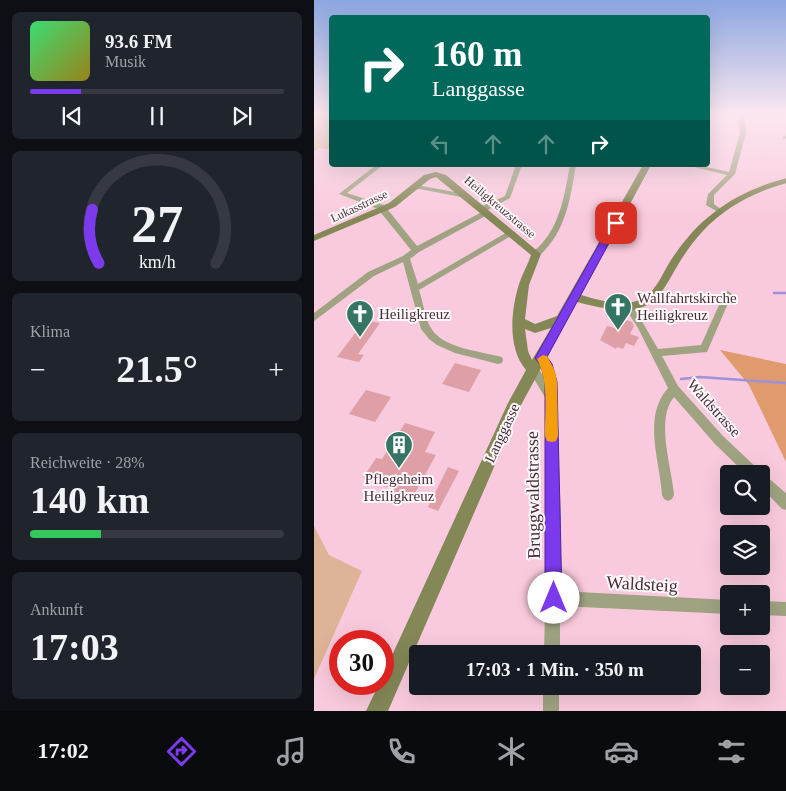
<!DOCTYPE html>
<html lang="de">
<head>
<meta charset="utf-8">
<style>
  body { margin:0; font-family:"Times New Roman",serif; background:#20242c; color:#f1f3f6; height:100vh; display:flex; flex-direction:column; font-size:19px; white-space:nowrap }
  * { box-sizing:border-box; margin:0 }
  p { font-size:16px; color:#9ea1a6 }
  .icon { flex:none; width:28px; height:28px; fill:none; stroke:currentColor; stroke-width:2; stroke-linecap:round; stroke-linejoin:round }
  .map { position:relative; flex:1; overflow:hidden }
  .details { display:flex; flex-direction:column; gap:12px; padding:12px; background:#0d0f14; width:314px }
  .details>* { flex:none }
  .banner { position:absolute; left:15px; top:15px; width:381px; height:152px; border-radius:5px; box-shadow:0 5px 20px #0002; background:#00695c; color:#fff; overflow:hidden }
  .controls { position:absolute; left:406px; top:465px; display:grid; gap:10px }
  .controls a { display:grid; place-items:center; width:50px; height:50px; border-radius:5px; background:#171b24; box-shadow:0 5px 20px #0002; font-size:25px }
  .speed { position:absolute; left:15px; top:630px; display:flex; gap:10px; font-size:25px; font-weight:700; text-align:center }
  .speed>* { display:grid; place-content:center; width:65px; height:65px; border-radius:50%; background:#171b24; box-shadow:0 5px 20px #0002; line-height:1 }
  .speed .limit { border:8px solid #d22; background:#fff; color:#111 }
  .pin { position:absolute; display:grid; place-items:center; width:42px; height:42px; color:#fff; margin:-21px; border-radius:10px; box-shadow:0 2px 8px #0006 }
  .me { position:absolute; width:55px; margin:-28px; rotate:0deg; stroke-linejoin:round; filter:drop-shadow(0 0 4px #0008) }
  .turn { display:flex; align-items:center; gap:18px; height:105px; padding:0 20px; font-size:22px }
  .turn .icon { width:65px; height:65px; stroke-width:2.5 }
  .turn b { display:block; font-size:35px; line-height:42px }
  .lanes { display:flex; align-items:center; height:48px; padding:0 20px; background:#0003; justify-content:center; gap:25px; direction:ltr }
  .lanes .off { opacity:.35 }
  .big { font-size:38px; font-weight:800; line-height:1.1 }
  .details .card { flex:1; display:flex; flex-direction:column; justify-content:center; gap:8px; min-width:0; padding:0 18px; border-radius:8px; background:#20242c }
  .details .dial { align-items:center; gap:0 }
  .dial svg { height:130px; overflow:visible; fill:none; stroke:#363941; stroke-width:7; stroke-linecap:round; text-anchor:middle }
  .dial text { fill:#f1f3f6; stroke:none }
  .song { display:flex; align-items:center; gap:15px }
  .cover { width:60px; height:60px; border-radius:8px; background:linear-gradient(135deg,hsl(140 70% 55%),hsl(50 70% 35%)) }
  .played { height:5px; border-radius:2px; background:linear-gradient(90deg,#7c3aed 20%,#363941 20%) }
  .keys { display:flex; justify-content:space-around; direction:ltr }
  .heat { display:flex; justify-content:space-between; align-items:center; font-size:28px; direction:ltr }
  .charge { height:8px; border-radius:4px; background:linear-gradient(90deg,#34c759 28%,#363941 0) }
  .trip { position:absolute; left:95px; top:645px; width:292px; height:50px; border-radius:5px; background:#171b24; box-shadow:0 5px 20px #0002; font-weight:800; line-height:50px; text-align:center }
  .menu { display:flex; height:80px; justify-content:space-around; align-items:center; background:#090b0e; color:#9ea1a6 }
  .menu .icon { width:35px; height:35px }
  .menu .active { color:#7c3aed }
  .menu b { font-size:22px; color:#f1f3f6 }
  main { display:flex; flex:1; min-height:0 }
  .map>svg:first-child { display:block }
</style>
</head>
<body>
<main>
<section class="details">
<div class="card">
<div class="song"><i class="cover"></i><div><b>93.6 FM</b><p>Musik</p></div></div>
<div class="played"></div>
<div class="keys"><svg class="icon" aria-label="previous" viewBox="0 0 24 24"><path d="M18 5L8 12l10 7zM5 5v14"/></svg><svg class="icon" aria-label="pause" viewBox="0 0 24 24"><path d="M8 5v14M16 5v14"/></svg><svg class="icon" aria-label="next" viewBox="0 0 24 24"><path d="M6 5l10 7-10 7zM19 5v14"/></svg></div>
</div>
<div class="card dial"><svg viewBox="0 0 100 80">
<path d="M14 69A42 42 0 1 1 86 69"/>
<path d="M14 69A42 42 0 0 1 10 36" stroke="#7c3aed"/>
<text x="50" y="56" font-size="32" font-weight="700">27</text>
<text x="50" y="72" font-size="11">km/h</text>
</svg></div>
<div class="card"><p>Klima</p>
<div class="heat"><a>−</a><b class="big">21.5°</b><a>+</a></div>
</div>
<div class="card"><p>Reichweite · 28%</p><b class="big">140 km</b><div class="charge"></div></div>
<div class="card"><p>Ankunft</p><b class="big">17:03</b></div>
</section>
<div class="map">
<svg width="473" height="711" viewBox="0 0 473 711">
  <rect width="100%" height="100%" fill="#f9cadd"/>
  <!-- green -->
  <g fill="#dfb398">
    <path d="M0,115H17V147L15,149L5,148L0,152Z"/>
    <path d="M0,526L15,555L48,571L0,679Z"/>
  </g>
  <!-- forest -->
  <path fill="#df9a6e" d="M406,350L472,364V462L435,385Z"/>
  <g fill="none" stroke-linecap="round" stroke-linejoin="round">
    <!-- stream -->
    <g stroke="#9f91d7" stroke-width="2.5">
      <path d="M460,293H473"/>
      <path d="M367,379L386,377L473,383"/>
    </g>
  </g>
  <!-- building -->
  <g fill="#dea0a6">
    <path d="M306,318L318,322L320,326L316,334L325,337L320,346L312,343L309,349L303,347L302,349L286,340L293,326L301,328Z"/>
    <path d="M51,320L66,323L44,354L50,355L45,362L23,357Z"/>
    <path d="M141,363L167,370L155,392L128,384Z"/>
    <path d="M52,390L77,397L61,422L35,414Z"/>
    <path d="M91,423L121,432L111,452L122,455L96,502L78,496L81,490L49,478L62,458L68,459Z"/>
    <path d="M134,467L145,471L124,511L114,507Z"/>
  </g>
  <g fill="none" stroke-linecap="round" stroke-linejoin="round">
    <!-- street -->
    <g fill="#9fa382" fill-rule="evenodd">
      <path d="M424,115H430L432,133L421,174L400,195V204L408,210L404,212L392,205L394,194L413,175L372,165H384L415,172L426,133Z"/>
      <path d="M473,135V139H469V137Z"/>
      <path d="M62,165H69L33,193L70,205L103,246L170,211L177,213L105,252L96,259L104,284L195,231H198L202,233L105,290C109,301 111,319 117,328C129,349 167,351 188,357L189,360L188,363L184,364L141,353L123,345L115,339L107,329L89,262L60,276L0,321V313L54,272L89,256L97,250L64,209L25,194Z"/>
      <path d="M202,165H208L196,198L172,211H166V207L191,196Z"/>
      <path d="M256,165H262C256,199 252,232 225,256H219V252C246,230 250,197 256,165Z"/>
      <path d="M102,185L152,194L155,196L152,198L100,188L99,187Z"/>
      <path d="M414,291L418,294L393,352L348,356L364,386L409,436L445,470L447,474H432L401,444L360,397C341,419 358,468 360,495L358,499L354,501L350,499L348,495C346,460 328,417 354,388L324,328L310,306L315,303L318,304L344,349L387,345L410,294Z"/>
      <path d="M227,353C239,358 240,371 242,382L247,519L246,591L415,600V614L246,606V654H230L233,519L232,399L214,369L215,366H223L231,379L228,365L222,357L223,354Z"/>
      <path d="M448,474L452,476L473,494V510L468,509L448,488Z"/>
      <path d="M448,601L473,602V616L448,615Z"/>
      <rect x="229" y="686" width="16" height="25"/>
    </g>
    <!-- secondary -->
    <path fill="#848857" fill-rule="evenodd" d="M329,165H337L267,295C285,300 309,308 327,299C343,292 349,271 359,257C387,215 423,191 473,178V183C440,192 411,207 388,232C338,287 360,328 263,302L207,405L74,711H52L65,684H69V675L194,403L212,370C193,348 197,310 205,284C208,274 214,265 217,255L122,177L116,179L81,207L0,241V235L75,203L110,175L122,172L132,175L227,254L215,285L211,319L221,324L243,316ZM237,328L218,360L214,351L211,329L221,333Z"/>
  </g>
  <!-- sky -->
  <linearGradient id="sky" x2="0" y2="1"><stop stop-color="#8ba6e1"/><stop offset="0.53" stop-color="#fce7f0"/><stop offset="1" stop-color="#fce7f0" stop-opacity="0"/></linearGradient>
  <rect width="473" height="215" fill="url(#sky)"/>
  <!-- route -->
  <path fill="#7c3aed" stroke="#51269a" d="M298,221L306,223L233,357L238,364L243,382L248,598L246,604L240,607L234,604L231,598V382L227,366L221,358Z"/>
  <!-- slow -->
  <path fill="#f59e0b" d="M229,355L233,356L241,371L243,382L244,436L242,441L238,442L233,441L231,436C231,410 235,382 223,359Z"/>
  <!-- icons -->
  <defs>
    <symbol id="church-pin" viewBox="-11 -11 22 30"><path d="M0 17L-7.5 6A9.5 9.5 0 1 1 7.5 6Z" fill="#357563" stroke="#fef8fa"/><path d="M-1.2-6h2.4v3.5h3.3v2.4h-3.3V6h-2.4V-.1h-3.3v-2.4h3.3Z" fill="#fff"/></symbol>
    <symbol id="building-pin" viewBox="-11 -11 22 30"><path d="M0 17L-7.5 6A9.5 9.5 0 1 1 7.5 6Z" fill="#357563" stroke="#fef8fa"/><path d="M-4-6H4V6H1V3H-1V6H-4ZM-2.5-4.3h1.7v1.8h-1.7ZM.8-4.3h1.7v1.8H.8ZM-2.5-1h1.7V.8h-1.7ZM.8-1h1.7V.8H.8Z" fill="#fff"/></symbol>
  </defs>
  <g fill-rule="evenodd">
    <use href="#church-pin" x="288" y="291" width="32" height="43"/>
    <use href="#church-pin" x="30" y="298" width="32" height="43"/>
    <use href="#building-pin" x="69" y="429" width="32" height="43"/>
  </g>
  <g text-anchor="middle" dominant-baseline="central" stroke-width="4" stroke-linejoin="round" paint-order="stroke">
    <!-- far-street labels -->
    <g font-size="12" fill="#462f38" stroke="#fef8fa">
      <text transform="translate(45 206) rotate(-25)">Lukasstrasse</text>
      <text transform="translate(186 207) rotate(40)">Heiligkreuzstrasse</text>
    </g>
    <!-- poi labels -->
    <g font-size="15" fill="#462f38" stroke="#fef8fa" text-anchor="start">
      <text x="323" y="298">Wallfahrtskirche<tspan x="323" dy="17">Heiligkreuz</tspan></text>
      <text x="65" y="314">Heiligkreuz</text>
      <text x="85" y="479" text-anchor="middle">Pflegeheim<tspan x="85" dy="17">Heiligkreuz</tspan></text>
    </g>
    <!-- street labels -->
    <g font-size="15" fill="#462f38" stroke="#fef8fa">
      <text transform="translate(400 408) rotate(48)">Waldstrasse</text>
      <text transform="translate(188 433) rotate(-65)">Langgasse</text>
    </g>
    <!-- near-street labels -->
    <g font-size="18" fill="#462f38" stroke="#fef8fa">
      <text transform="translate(219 495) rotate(-91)">Bruggwaldstrasse</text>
      <text transform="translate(328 584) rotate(3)">Waldsteig</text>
    </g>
  </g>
</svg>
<div class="controls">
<a><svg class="icon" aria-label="search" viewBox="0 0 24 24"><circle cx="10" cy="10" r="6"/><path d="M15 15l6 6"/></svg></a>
<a><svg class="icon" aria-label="layers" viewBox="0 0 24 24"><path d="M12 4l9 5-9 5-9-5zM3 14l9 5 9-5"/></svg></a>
<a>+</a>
<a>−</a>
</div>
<div class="speed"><div class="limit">30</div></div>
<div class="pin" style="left:302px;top:223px;background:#d93025"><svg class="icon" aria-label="arrive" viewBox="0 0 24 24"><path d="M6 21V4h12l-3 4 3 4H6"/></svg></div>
<svg class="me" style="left:240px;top:598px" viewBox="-20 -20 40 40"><circle r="19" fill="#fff"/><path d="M0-13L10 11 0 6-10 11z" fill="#7c3aed"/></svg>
<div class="trip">17:03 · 1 Min. · 350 m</div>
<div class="banner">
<div class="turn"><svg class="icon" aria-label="right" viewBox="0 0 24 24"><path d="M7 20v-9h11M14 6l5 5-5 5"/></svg><div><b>160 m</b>Langgasse</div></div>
<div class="lanes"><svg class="icon off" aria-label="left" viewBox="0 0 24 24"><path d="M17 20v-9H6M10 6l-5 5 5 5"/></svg><svg class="icon off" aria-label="ahead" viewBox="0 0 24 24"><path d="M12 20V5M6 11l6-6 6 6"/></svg><svg class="icon off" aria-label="ahead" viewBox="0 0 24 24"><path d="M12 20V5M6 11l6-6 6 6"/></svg><svg class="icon" aria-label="right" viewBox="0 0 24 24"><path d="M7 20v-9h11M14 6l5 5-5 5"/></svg></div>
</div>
</div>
</main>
<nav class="menu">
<b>17:02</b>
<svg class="icon active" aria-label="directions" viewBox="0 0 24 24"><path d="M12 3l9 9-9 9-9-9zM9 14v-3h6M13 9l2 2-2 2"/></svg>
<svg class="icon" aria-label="music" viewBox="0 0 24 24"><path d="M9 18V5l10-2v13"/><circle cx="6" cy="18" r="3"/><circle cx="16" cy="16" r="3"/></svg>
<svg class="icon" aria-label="phone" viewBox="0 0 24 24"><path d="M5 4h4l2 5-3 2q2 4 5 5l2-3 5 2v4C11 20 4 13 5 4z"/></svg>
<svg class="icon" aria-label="climate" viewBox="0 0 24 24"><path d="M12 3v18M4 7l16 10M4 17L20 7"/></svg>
<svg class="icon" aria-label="car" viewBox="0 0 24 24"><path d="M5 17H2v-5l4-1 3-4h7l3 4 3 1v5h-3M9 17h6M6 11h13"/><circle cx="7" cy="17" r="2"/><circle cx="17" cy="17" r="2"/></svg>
<svg class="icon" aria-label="filters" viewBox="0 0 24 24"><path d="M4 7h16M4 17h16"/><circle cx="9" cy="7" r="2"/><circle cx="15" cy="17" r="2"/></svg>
</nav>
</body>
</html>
